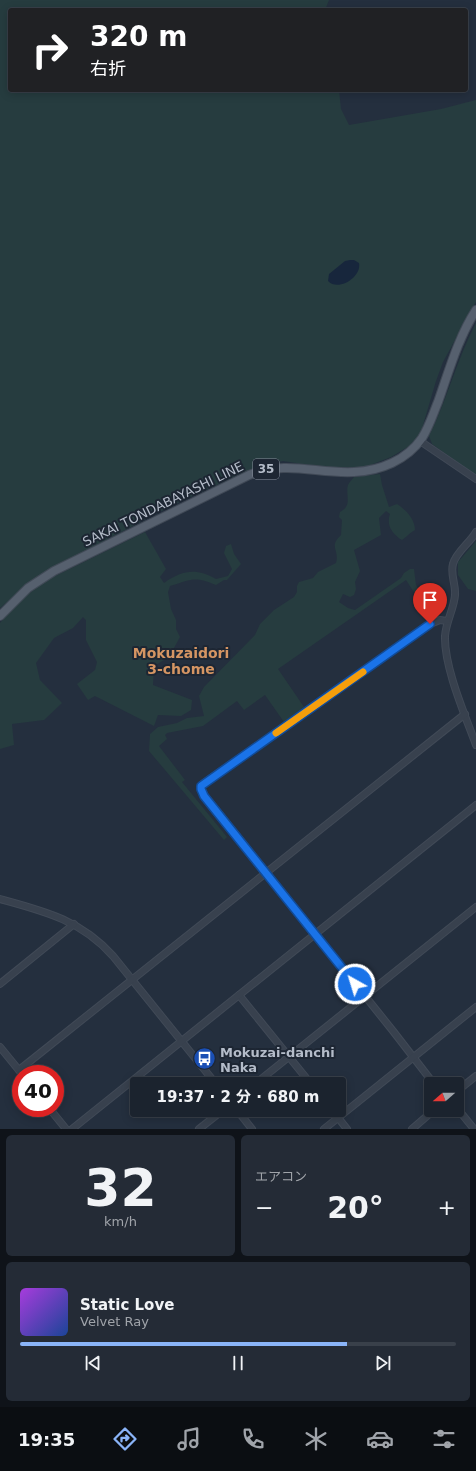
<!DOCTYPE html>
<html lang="ja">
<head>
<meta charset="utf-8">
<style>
  body { margin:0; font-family:"DejaVu Sans","Noto Sans JP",sans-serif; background:#242b36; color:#f1f3f6; height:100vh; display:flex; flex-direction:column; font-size:15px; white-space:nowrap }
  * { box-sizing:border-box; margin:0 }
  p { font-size:13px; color:#a0a4aa }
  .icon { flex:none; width:22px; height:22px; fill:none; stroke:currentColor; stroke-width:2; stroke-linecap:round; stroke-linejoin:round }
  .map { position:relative; height:1129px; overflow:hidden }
  .details { display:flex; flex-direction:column; gap:6px; padding:6px; background:#0f1319; flex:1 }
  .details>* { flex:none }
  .top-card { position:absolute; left:8px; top:8px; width:460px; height:84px; border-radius:4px; box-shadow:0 2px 10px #0003,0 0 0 1px #39404a; background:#202124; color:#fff; overflow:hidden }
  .needle { width:26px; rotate:250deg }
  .buttons { position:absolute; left:424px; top:1077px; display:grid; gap:8px }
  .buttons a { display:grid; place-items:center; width:40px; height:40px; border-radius:4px; background:#1b232e; box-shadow:0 2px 10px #0003,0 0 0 1px #39404a; font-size:20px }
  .speed { position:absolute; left:12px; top:1065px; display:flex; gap:8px; font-size:20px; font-weight:700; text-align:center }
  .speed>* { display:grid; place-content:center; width:52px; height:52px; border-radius:50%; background:#1b232e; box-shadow:0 2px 10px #0003,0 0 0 1px #39404a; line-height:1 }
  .speed .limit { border:6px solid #d22; background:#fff; color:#111 }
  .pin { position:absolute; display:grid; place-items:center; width:34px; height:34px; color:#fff; margin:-41px -17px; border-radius:50% 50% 50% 0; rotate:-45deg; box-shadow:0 0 4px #0007 }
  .pin .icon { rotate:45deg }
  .me { position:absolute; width:44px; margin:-22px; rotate:321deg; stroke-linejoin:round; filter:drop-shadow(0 0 3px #0008) }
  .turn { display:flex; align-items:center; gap:14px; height:84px; padding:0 16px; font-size:18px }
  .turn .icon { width:52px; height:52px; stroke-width:2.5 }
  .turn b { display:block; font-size:28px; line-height:34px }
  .big { font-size:30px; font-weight:700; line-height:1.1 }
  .details .widget { flex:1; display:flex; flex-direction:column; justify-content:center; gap:6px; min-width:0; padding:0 14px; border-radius:6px; background:#242b36 }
  .details .dial { align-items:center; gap:0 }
  .dial b { font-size:52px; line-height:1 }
  .song { display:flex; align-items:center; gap:12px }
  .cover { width:48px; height:48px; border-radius:6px; background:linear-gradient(135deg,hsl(280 70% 55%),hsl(220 70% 35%)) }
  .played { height:4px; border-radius:2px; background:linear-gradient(90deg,#8ab4f8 75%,#39404a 75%) }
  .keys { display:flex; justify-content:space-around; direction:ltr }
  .heat { display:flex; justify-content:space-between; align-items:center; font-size:22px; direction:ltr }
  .details .tiles { flex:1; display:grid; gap:6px; grid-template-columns:1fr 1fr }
  .widget:last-child { grid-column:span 2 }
  .trip { position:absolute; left:130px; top:1077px; width:216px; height:40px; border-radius:4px; background:#1b232e; box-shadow:0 2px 10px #0003,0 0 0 1px #39404a; font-weight:700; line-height:40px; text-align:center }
  .dock { display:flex; height:64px; justify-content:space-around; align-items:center; background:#0b0e12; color:#a0a4aa }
  .dock .icon { width:28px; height:28px }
  .dock .selected { color:#8ab4f8 }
  .dock b { font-size:18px; color:#f1f3f6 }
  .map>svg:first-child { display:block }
</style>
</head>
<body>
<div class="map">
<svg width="476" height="1129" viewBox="0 0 476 1129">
  <rect width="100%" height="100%" fill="#242f3e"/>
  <!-- green -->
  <g fill="#263c3f">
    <path d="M0,0H329L325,10H10V90H339L341,109L349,125L441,109L476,100V302L443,362L436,381L421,432L411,445L391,457L363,468L322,467L283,461L256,467L173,505L41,574L0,608Z"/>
    <path d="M476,323V476L432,444L429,436C447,400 457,359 476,323Z"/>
    <path d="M380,474L382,485L389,507L397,504C406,510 415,519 415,530C409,533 407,537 402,540C392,534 386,525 390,514L386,511L379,518L381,535L354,550L360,571L355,582L356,589L354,595L350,597L343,594L339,602L348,608L355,610L401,578L404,573L410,569H414L416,585L431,610L432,614L430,617L406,580L278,669L304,707L284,722L265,695L244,710L237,701L203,726L167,733L165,735L167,739L159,746L185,780L182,782L227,837L224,840L149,751L150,734L158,727L177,723L187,718L204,716L199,696L204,687L255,635L260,624L274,610L294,597L297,592V586L299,582L313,578L318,572L336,563C340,550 328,547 341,535L342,520L339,517L340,512C353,505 345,495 348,485C349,482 352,480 354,477Z"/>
    <path d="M145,532L166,569L160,577L164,583C183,570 196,568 216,579L228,576L232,569L224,553L226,546L231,544L234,554L241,564L227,580H224L216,585C195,576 192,579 170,586L168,592L171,609L176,620V629L180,637L169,657L154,666L153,685L192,700L191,710L181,716L158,715L154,726L95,696L88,700L77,684L95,670L97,662L86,640V620L83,617L73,628L54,638L36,663L40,680L62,703L44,720L12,724L14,745L0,749V623L19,601L47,580Z"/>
    <path d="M476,541V591L468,589L458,575V562Z"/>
  </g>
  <!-- water -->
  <path fill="#17263c" d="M350,260H354L359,263C362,277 338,292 328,281L329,274L345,261Z"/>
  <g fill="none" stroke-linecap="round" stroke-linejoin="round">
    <defs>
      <g id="tertiary">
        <path d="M420,441L476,479"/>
        <path d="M476,532C470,543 456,552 453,564C450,574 456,585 455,595C454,609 446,621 445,636C444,667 465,715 476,745"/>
        <path d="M0,899C44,911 81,920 113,956L216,1084"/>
        <path d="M0,984L74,924"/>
        <path d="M239,995L311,1084"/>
        <path d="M0,1047L22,1074"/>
        <path d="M19,1070L465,714"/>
        <path d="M255,1084L476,907"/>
        <path d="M434,1084L393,1031L205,796C202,791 199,787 204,783L430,624L440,620L447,621"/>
        <path d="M457,1091L476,1076"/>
        <path d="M49,1108L66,1129"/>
        <path d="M457,1108L474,1129"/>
        <path d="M237,1110L252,1129"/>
        <path d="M332,1110L347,1129"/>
        <path d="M72,1129L476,805"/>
        <path d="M199,1129L223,1110"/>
        <path d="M324,1129L476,1007"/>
        <path d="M412,1129L434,1110"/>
      </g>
      <path id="primary" d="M0,616L28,588L54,571L249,475C288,460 316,474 354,472C380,471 407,460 422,438C429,427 433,414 438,402C449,371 458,338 476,310"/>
    </defs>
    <!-- tertiary casing -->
    <use href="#tertiary" stroke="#414a57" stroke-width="8"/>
    <!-- primary casing -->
    <use href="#primary" stroke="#414a57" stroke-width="10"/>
    <!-- tertiary -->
    <use href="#tertiary" stroke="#38414e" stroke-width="6"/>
    <!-- primary -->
    <use href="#primary" stroke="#56606e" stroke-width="8"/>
  </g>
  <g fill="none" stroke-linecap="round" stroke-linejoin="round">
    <defs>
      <path id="route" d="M355,984L204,796L201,789V786L430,624"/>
    </defs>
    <!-- route casing -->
    <use href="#route" stroke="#114b97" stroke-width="10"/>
    <!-- route -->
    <use href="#route" stroke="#1a73e8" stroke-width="7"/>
    <!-- slow -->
    <path stroke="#f59e0b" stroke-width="7" d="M276,733L363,672"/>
  </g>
  <!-- icons -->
  <defs>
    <symbol id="bus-disc" viewBox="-11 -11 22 22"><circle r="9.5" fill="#1a4fb4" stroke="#1d2633"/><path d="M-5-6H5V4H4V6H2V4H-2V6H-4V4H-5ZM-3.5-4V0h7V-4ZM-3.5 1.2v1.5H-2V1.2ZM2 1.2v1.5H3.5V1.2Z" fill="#fff"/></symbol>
  </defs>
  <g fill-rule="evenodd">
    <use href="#bus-disc" x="192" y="1046" width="25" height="25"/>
  </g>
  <g text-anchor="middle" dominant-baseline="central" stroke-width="4" stroke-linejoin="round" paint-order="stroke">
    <!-- shield labels -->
    <rect fill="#1d2633" stroke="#878f9c" stroke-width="1" x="253" y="459" width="26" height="20" rx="3"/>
    <g font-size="12" font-weight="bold" fill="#b4bcc9">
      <text x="266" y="469">35</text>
    </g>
    <!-- street labels -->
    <g font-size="13" fill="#b4bcc9" stroke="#1d2633">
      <text transform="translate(163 504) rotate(-26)">SAKAI TONDABAYASHI LINE</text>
    </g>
    <!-- poi labels -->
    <g font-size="13" font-weight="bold" fill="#b4bcc9" stroke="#1d2633" text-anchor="start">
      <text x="220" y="1052">Mokuzai-danchi<tspan x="220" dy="15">Naka</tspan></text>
    </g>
    <!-- neighbourhood labels -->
    <g font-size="14" font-weight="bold" fill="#d59563" stroke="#1d2633">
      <text x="181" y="653">Mokuzaidori<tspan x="181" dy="16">3-chome</tspan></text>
    </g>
  </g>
</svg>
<div class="buttons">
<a><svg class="needle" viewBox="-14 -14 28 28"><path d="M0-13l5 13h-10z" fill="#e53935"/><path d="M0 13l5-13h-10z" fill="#a0a4aa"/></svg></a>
</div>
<div class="speed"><div class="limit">40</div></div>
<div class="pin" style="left:430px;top:624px;background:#d93025"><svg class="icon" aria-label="arrive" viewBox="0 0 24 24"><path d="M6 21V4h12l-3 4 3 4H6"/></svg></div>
<svg class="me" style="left:355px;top:984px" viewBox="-20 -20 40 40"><circle r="17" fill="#1a73e8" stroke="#fff" stroke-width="3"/><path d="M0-11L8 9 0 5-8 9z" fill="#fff"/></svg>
<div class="trip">19:37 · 2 分 · 680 m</div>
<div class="top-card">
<div class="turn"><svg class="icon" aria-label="right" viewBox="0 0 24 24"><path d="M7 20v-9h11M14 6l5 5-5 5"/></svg><div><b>320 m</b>右折</div></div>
</div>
</div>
<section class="details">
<div class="tiles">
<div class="widget dial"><b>32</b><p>km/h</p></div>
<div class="widget"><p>エアコン</p>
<div class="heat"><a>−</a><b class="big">20°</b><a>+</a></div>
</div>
<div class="widget">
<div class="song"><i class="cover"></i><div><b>Static Love</b><p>Velvet Ray</p></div></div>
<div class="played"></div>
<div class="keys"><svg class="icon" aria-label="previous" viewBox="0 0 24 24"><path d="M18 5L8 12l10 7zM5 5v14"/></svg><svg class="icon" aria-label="pause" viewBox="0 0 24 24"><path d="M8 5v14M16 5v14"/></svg><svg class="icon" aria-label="next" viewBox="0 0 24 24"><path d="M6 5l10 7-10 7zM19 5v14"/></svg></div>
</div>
</div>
</section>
<nav class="dock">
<b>19:35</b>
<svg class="icon selected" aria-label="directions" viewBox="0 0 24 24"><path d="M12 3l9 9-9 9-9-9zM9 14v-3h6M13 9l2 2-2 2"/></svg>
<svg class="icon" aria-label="music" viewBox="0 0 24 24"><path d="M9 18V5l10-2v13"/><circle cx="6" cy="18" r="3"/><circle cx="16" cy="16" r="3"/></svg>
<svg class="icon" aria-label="phone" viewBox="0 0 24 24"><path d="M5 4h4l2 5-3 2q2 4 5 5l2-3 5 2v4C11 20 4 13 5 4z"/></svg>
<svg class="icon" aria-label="climate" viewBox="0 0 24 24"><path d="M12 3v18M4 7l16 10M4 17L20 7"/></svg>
<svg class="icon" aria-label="car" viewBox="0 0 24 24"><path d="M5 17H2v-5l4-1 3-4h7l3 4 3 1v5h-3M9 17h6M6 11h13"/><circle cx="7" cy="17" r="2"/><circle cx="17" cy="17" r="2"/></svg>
<svg class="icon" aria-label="filters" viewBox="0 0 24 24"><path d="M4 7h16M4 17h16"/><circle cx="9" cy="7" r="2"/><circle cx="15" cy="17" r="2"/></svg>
</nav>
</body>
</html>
